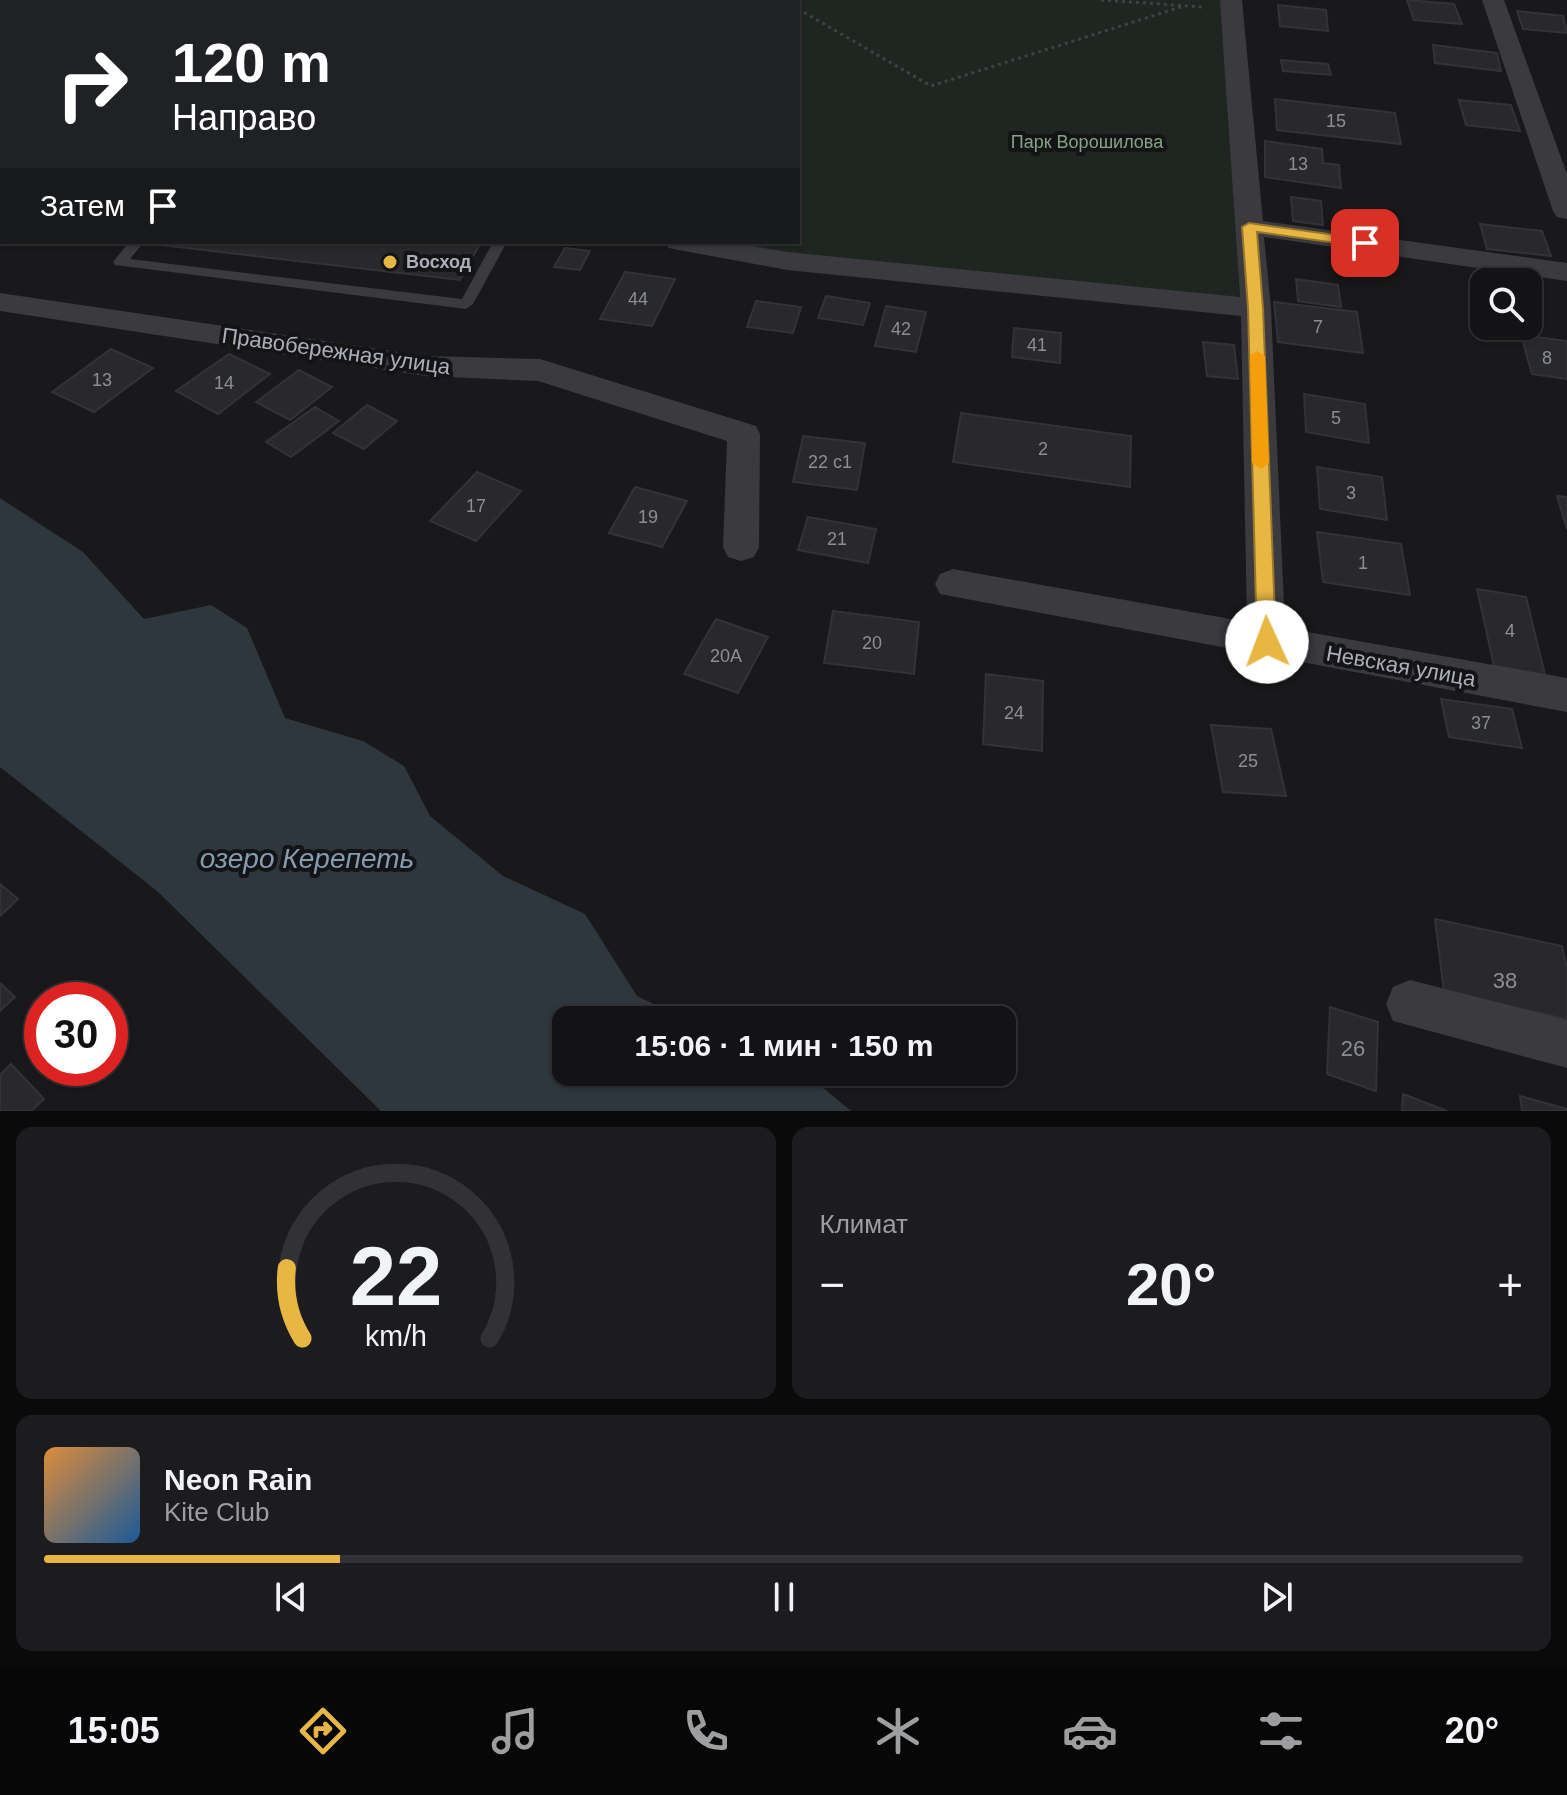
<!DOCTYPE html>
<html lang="ru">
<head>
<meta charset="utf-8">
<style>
  body { margin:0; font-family:Helvetica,sans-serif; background:#1c1b1d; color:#f1f3f6; height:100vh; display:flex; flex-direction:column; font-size:30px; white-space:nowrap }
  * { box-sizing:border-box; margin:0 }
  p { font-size:26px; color:#9d9ea0 }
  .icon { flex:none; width:44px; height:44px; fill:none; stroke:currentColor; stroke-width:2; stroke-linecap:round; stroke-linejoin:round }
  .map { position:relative; height:1111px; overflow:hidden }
  .panel { display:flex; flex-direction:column; gap:16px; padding:16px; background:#0a0a0b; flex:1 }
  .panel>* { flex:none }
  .hud { position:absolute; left:0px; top:0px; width:800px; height:244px; box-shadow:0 2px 6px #0004,0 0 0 2px #323234; background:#202124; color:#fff; overflow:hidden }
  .fabs { position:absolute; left:1470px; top:268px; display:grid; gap:16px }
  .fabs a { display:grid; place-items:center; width:72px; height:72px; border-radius:16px; background:#131214; box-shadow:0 2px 6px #0004,0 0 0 2px #323234; font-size:40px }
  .speed { position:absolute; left:24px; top:982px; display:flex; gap:16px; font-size:40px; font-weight:700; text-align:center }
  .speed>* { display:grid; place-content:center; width:104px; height:104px; border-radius:50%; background:#131214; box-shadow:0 2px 6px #0004,0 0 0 2px #323234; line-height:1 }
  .speed .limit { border:12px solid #d22; background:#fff; color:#111 }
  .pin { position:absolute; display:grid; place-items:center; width:68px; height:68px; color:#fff; margin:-34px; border-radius:16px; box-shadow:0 4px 12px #0006 }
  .me { position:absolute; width:88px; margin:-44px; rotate:358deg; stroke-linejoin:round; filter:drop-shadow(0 0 6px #0008) }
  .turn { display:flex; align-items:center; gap:28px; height:168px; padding:0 40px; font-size:36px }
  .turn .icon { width:104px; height:104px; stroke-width:2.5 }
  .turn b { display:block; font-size:56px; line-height:68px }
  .then { display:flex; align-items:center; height:76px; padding:0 40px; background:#0003; gap:16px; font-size:30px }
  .big { font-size:60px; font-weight:700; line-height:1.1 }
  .panel .card { flex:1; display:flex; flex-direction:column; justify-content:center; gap:12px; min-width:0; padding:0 28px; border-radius:16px; background:#1c1b1d }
  .panel .dial { align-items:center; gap:0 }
  .dial svg { height:208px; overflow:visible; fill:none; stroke:#323234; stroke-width:7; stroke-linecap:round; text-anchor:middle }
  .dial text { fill:#f1f3f6; stroke:none }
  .song { display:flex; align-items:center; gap:24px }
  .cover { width:96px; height:96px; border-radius:12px; background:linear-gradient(135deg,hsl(30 70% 55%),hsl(210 70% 35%)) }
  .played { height:8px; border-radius:4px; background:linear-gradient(90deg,#e8b643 20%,#323234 20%) }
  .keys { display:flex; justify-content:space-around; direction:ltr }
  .heat { display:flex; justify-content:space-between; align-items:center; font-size:44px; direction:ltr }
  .panel .tiles { flex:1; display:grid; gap:16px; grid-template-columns:1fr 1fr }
  .card:last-child { grid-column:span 2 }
  .trip { position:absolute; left:552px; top:1006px; width:464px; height:80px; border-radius:16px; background:#131214; box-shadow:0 2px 6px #0004,0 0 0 2px #323234; font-weight:700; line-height:80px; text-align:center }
  .tab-bar { display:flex; height:128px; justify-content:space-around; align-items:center; background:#080708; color:#9d9ea0 }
  .tab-bar .icon { width:56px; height:56px }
  .tab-bar .current { color:#e8b643 }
  .tab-bar b { font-size:36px; color:#f1f3f6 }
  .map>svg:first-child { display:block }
</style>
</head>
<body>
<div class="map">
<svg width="1567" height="1111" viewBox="0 0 1567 1111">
  <rect width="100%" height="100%" fill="#19181a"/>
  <!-- green -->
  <path fill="#1f2520" d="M678,0H1221L1240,300L793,254L726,242H798V2Z"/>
  <!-- water -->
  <path fill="#2f373e" d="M0,498L83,552L144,619L211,605L247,628L285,718L363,741L404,766L430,816L503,876L585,914L637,996L687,1020H566V1072H797L815,1081L851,1111H381L157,891L0,767Z"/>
  <!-- building -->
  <g fill="#29292b" stroke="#333336" stroke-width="2">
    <path d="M1407,0L1454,4L1462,24L1414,20Z"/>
    <path d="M1278,5L1326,10L1328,31L1280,26Z"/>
    <path d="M1517,11L1563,16L1567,33L1523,29Z"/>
    <path d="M1433,45L1497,53L1501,71L1435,63Z"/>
    <path d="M1281,60L1328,64L1331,75L1283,71Z"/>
    <path d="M1275,99L1395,113L1401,144L1277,130Z"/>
    <path d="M1459,100L1511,105L1520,131L1466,125Z"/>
    <path d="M1265,141L1322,149L1323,163L1339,165L1341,188L1265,177Z"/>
    <path d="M1291,197L1321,201L1323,225L1293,221Z"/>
    <path d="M1480,224L1542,231L1551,256L1487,249Z"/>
    <path d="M164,242H481L460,280L161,245Z"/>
    <path d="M565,248L590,251L580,270L554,267Z"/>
    <path d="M625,272L675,279L652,326L600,319Z"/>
    <path d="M1296,279L1338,285L1341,307L1298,301Z"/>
    <path d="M826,296L870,303L863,325L818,318Z"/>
    <path d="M756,301L801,307L793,333L747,327Z"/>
    <path d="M1274,302L1357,312L1363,353L1278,342Z"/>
    <path d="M886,306L926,312L916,352L875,346Z"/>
    <path d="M1014,328L1061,333L1060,363L1012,357Z"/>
    <path d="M1521,335L1567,341V379L1532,374Z"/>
    <path d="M1203,342L1234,345L1238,379L1207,376Z"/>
    <path d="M111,349L153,368L94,412L52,392Z"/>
    <path d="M229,354L270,374L218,414L176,391Z"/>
    <path d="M299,370L332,387L290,420L256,402Z"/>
    <path d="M1304,394L1365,404L1369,443L1306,432Z"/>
    <path d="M367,405L397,421L364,449L333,433Z"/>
    <path d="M315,407L339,421L291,457L266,442Z"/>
    <path d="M961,413L1131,436L1130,487L953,462Z"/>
    <path d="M803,436L865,443L857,490L793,482Z"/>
    <path d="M1317,467L1382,477L1387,520L1320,509Z"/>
    <path d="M477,472L521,491L476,541L430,521Z"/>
    <path d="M635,487L687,501L662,547L609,533Z"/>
    <path d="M1557,496L1567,497V529Z"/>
    <path d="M808,517L876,529L868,563L798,550Z"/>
    <path d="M1317,532L1401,544L1410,595L1323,582Z"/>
    <path d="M1477,589L1526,597L1545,675L1494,666Z"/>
    <path d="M833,611L919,622L914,674L824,663Z"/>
    <path d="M716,619L768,637L738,693L684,674Z"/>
    <path d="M986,674L1043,681L1042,751L983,744Z"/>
    <path d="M1441,699L1512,709L1522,748L1449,737Z"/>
    <path d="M1211,725L1271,729L1286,796L1223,792Z"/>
    <path d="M0,884L18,899L0,916Z"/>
    <path d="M1435,919L1562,946L1567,969V1019L1444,992Z"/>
    <path d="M0,983L15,997L0,1011Z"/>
    <path d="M1330,1007L1378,1022L1376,1091L1327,1074Z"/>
    <path d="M11,1064L44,1099L31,1111H0V1075Z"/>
    <path d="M1403,1094L1447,1111H1402Z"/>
    <path d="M1520,1096L1567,1109V1111H1522Z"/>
  </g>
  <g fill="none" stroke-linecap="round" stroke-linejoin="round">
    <!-- path -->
    <g stroke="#404146" stroke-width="3" stroke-dasharray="3 4" stroke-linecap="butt">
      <path d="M782,0L785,2"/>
      <path d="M1101,0L1203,7"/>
      <path d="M798,9L931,86L1184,6"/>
    </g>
    <!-- service -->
    <g fill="#3a3a3f" fill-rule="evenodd">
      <path d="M500,0H532L533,2H501Z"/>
      <path d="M129,242H144L130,259L462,299L493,242H507L473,304L466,309L115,265L113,262Z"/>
    </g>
    <!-- minor -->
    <g fill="#3a3a3f" fill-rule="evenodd">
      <path d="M164,0H187L163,2Z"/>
      <path d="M655,0H677L654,2Z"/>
      <path d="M1220,0H1242L1263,221L1567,263V281L1264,237L1271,308L1285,628L1567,678V712L940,594L935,584L940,574L953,569L1247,622L1241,316L787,270L679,250L669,248L665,242H728L787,252L1240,297Z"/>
      <path d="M1482,0H1504L1567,174V219L1557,217L1553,211Z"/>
      <path d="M2,159V175L0,176V160Z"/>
      <path d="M0,293L426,356L540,359L756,426L760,434L759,547L754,557L741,561L728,557L723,547L727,441L538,381L426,376L0,311Z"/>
      <path d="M1410,980L1567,1020V1068L1393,1021L1386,1004L1393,987Z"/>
    </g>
  </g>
  <!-- route -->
  <path fill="#e8b643" stroke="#97762c" stroke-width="2" d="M1249,223L1365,239L1372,243L1365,247L1257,232L1263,308L1276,642L1273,648H1260L1257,642L1248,308L1242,227Z"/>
  <!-- slow -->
  <path fill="#f59e0b" d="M1257,351L1265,356L1269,463L1261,469L1252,463L1250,356Z"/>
  <!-- markers -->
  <circle fill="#e8b643" stroke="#141315" stroke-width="3" cx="390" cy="262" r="8"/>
  <g text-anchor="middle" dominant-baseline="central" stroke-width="8" stroke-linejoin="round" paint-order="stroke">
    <!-- number labels -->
    <g font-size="18" fill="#8b8e96">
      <text x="1336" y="121">15</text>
      <text x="1298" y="164">13</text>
      <text x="638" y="299">44</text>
      <text x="1318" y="327">7</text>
      <text x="901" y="329">42</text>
      <text x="1037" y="345">41</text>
      <text x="1547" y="358">8</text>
      <text x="102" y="380">13</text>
      <text x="224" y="383">14</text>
      <text x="1336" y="418">5</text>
      <text x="1043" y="449">2</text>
      <text x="830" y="462">22 с1</text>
      <text x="1351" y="493">3</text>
      <text x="476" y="506">17</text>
      <text x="648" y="517">19</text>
      <text x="837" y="539">21</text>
      <text x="1363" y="563">1</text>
      <text x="1510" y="631">4</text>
      <text x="872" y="643">20</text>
      <text x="726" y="656">20А</text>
      <text x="1014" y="713">24</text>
      <text x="1481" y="723">37</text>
      <text x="1248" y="761">25</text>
    </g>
    <!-- far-park labels -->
    <g font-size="18" fill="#84a387" stroke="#141315">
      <text x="1087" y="142">Парк Ворошилова</text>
    </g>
    <!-- far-poi labels -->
    <g font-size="18" font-weight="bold" fill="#acafb9" stroke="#141315" text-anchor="start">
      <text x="406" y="262">Восход</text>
    </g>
    <!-- street labels -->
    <g font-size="22" fill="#acafb9" stroke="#141315">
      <text transform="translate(336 351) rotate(8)">Правобережная улица</text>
      <text transform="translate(1401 666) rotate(10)">Невская улица</text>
    </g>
    <!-- near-number labels -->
    <g font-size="22" fill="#8b8e96">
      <text x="1505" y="980">38</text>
      <text x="1353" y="1048">26</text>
    </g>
    <!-- near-water labels -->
    <g font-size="28" font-style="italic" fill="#859bb2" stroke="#141315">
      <text x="307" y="858">озеро Керепеть</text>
    </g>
  </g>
</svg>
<div class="fabs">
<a><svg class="icon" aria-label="search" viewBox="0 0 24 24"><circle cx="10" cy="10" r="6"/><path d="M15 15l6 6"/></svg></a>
</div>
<div class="speed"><div class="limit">30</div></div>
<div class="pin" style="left:1365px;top:243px;background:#d93025"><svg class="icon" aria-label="arrive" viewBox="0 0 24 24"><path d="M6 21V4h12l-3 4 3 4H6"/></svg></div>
<svg class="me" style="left:1267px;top:642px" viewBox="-20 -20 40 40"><circle r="19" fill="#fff"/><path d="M0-13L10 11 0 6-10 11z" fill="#e8b643"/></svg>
<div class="trip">15:06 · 1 мин · 150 m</div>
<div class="hud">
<div class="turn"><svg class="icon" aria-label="right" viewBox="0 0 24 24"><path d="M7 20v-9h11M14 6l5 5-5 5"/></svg><div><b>120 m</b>Направо</div></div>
<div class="then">Затем<svg class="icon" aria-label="arrive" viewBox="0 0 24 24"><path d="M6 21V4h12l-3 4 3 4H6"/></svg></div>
</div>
</div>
<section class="panel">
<div class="tiles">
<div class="card dial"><svg viewBox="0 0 100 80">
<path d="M14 69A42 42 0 1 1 86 69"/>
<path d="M14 69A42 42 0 0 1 8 42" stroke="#e8b643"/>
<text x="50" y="56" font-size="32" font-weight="700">22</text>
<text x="50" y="72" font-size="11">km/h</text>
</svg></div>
<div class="card"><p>Климат</p>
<div class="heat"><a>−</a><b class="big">20°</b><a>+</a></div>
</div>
<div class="card">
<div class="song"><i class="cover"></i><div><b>Neon Rain</b><p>Kite Club</p></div></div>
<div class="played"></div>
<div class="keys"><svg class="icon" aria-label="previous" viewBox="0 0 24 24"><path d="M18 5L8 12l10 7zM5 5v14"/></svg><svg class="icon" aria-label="pause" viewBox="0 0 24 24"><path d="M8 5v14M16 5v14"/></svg><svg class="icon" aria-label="next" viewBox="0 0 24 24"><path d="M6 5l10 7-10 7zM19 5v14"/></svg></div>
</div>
</div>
</section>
<nav class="tab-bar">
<b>15:05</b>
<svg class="icon current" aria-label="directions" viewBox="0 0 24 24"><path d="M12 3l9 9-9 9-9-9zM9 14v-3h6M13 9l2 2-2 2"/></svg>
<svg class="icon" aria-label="music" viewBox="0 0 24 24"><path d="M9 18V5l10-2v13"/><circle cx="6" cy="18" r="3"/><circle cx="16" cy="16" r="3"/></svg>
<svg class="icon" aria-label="phone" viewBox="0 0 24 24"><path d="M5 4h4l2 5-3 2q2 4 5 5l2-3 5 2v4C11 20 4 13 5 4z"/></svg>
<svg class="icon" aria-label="climate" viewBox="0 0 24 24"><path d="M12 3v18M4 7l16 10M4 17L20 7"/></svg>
<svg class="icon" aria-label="car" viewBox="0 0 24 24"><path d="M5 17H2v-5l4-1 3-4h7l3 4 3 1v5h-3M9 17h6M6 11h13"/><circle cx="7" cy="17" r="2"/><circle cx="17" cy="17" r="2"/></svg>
<svg class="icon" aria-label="filters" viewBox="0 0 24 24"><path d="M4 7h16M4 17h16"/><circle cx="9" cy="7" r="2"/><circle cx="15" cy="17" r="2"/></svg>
<b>20°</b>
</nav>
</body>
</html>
